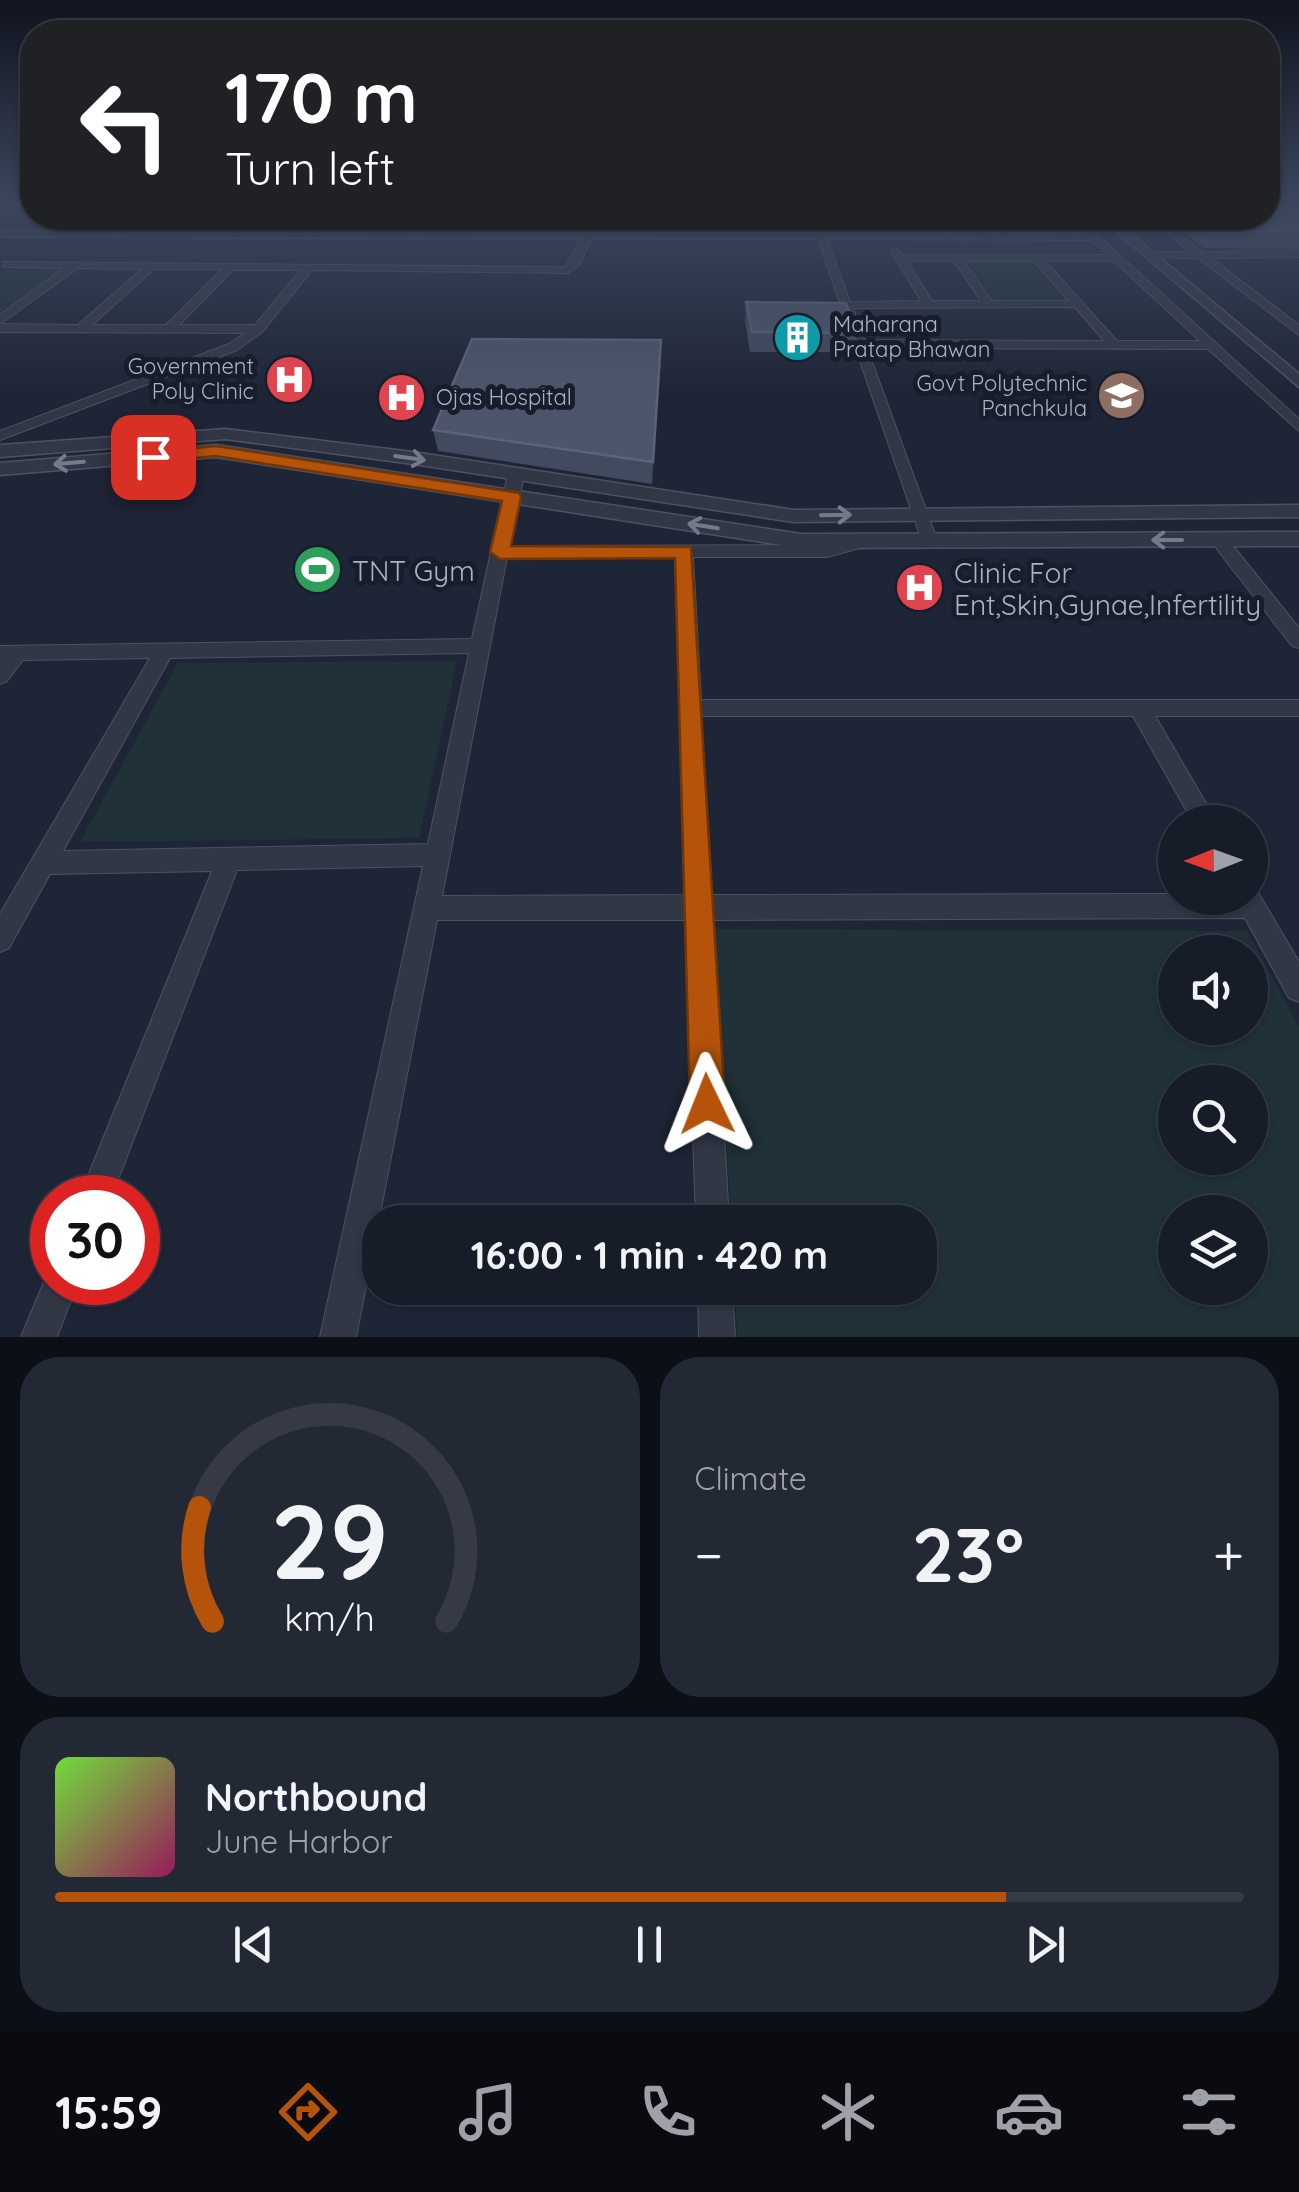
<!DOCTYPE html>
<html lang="en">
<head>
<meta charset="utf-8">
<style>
  body { margin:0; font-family:Quicksand,sans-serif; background:#232934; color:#f1f3f6; height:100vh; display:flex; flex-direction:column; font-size:38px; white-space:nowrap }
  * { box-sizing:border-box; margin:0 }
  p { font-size:32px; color:#9ea1a8 }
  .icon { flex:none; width:55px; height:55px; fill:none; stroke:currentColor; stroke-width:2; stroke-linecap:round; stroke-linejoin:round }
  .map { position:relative; height:1337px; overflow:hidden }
  .sheet { display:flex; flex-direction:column; gap:20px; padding:20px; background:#0c0f16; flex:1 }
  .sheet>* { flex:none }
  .top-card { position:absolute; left:20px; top:20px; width:1260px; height:210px; border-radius:40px; box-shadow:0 2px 8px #0004,0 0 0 2px #353a45; background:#202124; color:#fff; overflow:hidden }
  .needle { width:65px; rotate:269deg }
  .controls { position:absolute; left:1158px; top:805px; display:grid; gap:20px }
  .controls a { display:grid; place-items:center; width:110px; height:110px; border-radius:50%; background:#161c28; box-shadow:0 2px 8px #0004,0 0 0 2px #353a45; font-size:50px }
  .speed { position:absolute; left:30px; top:1175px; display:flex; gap:20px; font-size:50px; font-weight:700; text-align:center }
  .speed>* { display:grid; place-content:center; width:130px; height:130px; border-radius:50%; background:#161c28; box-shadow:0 2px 8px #0004,0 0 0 2px #353a45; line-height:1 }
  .speed .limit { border:15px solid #d22; background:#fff; color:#111 }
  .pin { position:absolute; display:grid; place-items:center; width:85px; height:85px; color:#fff; margin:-42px; border-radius:20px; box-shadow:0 5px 15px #0006 }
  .me { position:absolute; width:110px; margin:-55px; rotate:358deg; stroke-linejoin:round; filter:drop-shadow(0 0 8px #0008) }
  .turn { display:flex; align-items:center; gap:35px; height:210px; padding:0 40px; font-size:45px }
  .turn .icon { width:130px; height:130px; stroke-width:2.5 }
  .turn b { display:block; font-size:70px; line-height:85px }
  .big { font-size:75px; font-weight:700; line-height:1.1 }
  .sheet .tile { flex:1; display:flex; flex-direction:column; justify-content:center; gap:15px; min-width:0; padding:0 35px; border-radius:40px; background:#232934 }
  .sheet .dial { align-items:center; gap:0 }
  .dial svg { height:260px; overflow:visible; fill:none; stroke:#353a45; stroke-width:7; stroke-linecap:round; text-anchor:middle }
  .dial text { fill:#f1f3f6; stroke:none }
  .song { display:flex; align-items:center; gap:30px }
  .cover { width:120px; height:120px; border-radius:15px; background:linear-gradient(135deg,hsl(100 70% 55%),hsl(330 70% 35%)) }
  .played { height:10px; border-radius:5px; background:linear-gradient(90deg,#b45309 80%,#353a45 80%) }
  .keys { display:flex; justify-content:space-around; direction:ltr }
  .heat { display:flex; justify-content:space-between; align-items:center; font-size:55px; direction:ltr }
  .sheet .tiles { flex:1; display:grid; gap:20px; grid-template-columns:1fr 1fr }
  .tile:last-child { grid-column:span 2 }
  .trip { position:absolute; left:362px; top:1205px; width:575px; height:100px; border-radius:40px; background:#161c28; box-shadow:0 2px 8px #0004,0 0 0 2px #353a45; font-weight:700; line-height:100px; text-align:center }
  .dock { display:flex; height:160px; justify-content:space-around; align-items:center; background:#090b10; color:#9ea1a8 }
  .dock .icon { width:70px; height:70px }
  .dock .active { color:#b45309 }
  .dock b { font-size:45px; color:#f1f3f6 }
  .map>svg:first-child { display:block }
</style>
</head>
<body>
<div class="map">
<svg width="1299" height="1337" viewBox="0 0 1299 1337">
  <rect width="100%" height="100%" fill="#1e2536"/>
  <!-- green -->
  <g fill="#203137" fill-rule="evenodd">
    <path d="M966,261H1035L1072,302H996Z"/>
    <path d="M7,270H63L0,316V274Z"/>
    <path d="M457,661L419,838L80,842L178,663Z"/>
    <path d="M715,929L1247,931L1299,1027V1337H737L735,1288H920V1222H731ZM1175,952H1250V1028H1175ZM1175,1082H1250V1158H1175ZM1175,1212H1250V1288H1175Z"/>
  </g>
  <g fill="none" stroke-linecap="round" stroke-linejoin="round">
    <defs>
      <g id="minor">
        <path d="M32,215V218H207L202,221H27L22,218Z"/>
        <path d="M1069,218H1079L1299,419V431L1208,349L867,348L937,540L935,544H923L818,239H591L580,264L568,273L312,270L262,332L237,350L0,440V431L229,344L245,333L0,332V324L78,325L142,269L78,268L0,324V315L64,268L7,267L3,266V262L565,267L581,239L0,237V231L1086,234ZM827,239L1092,240L1108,255H903L896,248L891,251L921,301L850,302ZM907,261H954L981,301H932ZM964,261H1034L1069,301H992ZM1045,261H1114L1200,341H1117ZM154,269H222L166,325H92ZM233,270H301L255,325H179ZM1075,307L1104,341L864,340L853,308Z"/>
        <path d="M1149,218H1158L1203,252L1299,251V257L1211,258L1299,325V335L1198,258L1146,257L1150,252H1190Z"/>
        <path d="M516,469L524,474L510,546L827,545L864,536L870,537V545L827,557H693L701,700H1299V716H1155L1217,822H1193L1133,716H701L711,895L1175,894V898H1250V887L1256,889L1299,962V1002L1289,998L1245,918L712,920L729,1222H696L686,920H437L356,1337H320L423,866L237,870L111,1198H79L212,871L50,874L9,948L0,952V914L150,658L23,660L7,681L0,684V646L472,639L508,474ZM507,557H676L686,895L442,896ZM469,653L428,844L63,851L170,658Z"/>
        <path d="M1219,535L1225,536L1299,628V648L1292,646L1213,544L1211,540Z"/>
        <path d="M52,1268V1282H78L57,1337H21L49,1270Z"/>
        <path d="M698,1288H732L735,1337H699Z"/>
      </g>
      <g id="tertiary">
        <path d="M1100,218H1112L1299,374V387Z"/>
        <path d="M225,429L413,452L794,510L1299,505V517L794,522L413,464L225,439L0,457V445Z"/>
        <path d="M216,445L801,534L1299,532V546L801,548L216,457L0,475V463Z"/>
      </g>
    </defs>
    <!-- minor casing -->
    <use href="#minor" stroke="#4c5262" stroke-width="2"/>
    <!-- tertiary casing -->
    <use href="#tertiary" stroke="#4c5262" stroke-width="3"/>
    <!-- minor -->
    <use href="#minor" fill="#323746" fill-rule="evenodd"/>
    <!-- tertiary -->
    <use href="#tertiary" fill="#323746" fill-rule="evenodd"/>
  </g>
  <!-- wall -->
  <g fill="#424a5f">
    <path d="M1299,206V249L1204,248L1166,219L1167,218H1268Z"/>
    <path d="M297,218H345L336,228H300Z"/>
    <path d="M746,302L857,333L853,352H750L745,321Z"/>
    <path d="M661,340L652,484L438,451L433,430Z"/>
  </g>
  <!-- shaded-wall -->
  <g fill="#2f364a">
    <path d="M333,218H345L336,228Z"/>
    <path d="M661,340V360L652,484L653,462Z"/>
  </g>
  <!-- building -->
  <g fill="#4d556a" stroke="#5c6378" stroke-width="2.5">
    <path d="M1268,206H1299V232H1213L1193,218H1268Z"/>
    <path d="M746,302L846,303L857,333L752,332Z"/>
    <path d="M472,339L661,340L653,462L433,430Z"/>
  </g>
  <!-- one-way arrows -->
  <defs><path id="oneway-shaft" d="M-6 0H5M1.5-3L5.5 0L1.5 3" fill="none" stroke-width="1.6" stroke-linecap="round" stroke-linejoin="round" transform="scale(2.5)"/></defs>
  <g stroke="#757a8b">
    <use href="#oneway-shaft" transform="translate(410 458) rotate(8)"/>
    <use href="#oneway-shaft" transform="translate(69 463) rotate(175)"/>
    <use href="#oneway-shaft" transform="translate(836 515) rotate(-1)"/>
    <use href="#oneway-shaft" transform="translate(703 526) rotate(-171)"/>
    <use href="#oneway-shaft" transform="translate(1167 540) rotate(180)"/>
  </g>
  <!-- sky -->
  <linearGradient id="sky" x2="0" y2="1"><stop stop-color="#10141e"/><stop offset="0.52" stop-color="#3b465d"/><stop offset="1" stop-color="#3b465d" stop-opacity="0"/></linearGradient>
  <rect width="1299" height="393" fill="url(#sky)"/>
  <!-- route -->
  <path fill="#b45309" stroke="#753606" stroke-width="2.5" d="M216,446L519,493L521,497L511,546L691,547L725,1104L719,1116L707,1122L695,1116L690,1104L675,558L500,559L490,552L502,501L216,456L153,462L144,457L153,452Z"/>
  <!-- icons -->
  <defs>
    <symbol id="building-disc" viewBox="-11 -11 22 22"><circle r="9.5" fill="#0f9aa8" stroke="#181d2b"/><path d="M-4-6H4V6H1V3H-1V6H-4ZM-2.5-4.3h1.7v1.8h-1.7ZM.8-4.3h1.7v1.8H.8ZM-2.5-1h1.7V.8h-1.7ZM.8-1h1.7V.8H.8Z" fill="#fff"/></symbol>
    <symbol id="hospital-disc" viewBox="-11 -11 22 22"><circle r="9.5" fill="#e0444e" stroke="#181d2b"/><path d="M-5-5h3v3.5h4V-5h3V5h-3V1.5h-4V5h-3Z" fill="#fff"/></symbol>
    <symbol id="university-disc" viewBox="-11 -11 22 22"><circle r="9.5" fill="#8d6e63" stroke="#181d2b"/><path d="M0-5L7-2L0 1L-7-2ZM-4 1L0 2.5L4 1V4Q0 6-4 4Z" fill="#fff"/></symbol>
    <symbol id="stadium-disc" viewBox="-11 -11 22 22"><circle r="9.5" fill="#2e9e5b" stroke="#181d2b"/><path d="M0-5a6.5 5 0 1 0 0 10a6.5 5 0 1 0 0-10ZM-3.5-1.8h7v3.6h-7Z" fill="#fff"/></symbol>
  </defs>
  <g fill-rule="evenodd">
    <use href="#building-disc" x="770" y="310" width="55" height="55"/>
    <use href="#hospital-disc" x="262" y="352" width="55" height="55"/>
    <use href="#university-disc" x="1094" y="368" width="55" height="55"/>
    <use href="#hospital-disc" x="374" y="370" width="55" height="55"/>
    <use href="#stadium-disc" x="290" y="542" width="55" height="55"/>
    <use href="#hospital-disc" x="892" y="560" width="55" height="55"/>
  </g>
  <g text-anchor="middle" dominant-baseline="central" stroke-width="10" stroke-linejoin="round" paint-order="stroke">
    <!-- far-poi labels -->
    <g font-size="22" fill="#acb1c4" stroke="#181d2b" text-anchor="start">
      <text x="833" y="324">Maharana<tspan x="833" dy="25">Pratap Bhawan</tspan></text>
      <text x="254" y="366" text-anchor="end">Government<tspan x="254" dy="25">Poly Clinic</tspan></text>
      <text x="1087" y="383" text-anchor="end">Govt Polytechnic<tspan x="1087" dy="25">Panchkula</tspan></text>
      <text x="436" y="397">Ojas Hospital</text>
    </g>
    <!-- poi labels -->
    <g font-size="28" fill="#acb1c4" stroke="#181d2b" text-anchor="start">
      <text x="352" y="570">TNT Gym</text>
      <text x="954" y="572">Clinic For<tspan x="954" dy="32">Ent,Skin,Gynae,Infertility</tspan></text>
    </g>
  </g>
</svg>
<div class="controls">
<a><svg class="needle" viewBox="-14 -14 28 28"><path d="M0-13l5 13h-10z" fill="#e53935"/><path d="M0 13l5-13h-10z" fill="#9ea1a8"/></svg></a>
<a><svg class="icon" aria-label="sound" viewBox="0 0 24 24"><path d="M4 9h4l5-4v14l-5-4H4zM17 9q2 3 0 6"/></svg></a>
<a><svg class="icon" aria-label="search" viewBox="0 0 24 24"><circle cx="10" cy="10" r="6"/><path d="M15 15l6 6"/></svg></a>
<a><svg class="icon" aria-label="layers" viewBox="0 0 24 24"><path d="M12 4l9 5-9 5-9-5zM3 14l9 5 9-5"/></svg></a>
</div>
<div class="speed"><div class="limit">30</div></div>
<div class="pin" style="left:153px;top:457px;background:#d93025"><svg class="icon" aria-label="arrive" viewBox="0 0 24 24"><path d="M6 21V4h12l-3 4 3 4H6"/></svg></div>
<svg class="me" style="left:707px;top:1104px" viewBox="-20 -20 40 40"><path d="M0-17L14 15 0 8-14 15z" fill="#b45309" stroke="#fff" stroke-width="4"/></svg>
<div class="trip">16:00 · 1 min · 420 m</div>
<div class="top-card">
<div class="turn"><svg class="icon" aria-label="left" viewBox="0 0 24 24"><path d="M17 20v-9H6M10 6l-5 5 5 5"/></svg><div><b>170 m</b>Turn left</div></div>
</div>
</div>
<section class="sheet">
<div class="tiles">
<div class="tile dial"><svg viewBox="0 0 100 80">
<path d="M14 69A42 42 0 1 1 86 69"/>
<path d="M14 69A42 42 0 0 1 10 34" stroke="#b45309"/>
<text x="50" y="56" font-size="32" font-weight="700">29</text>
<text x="50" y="72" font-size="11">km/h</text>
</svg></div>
<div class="tile"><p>Climate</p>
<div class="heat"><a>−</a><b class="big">23°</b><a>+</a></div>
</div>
<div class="tile">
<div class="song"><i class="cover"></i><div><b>Northbound</b><p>June Harbor</p></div></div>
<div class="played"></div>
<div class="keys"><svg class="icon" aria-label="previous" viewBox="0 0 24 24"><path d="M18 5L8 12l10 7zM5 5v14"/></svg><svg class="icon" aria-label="pause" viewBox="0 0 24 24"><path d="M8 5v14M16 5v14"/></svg><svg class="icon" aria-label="next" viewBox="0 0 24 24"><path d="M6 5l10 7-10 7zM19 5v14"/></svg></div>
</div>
</div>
</section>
<nav class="dock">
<b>15:59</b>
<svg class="icon active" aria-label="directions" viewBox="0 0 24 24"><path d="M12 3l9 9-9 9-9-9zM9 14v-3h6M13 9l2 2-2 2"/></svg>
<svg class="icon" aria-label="music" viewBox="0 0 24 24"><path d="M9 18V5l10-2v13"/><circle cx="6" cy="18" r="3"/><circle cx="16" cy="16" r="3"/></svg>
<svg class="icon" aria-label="phone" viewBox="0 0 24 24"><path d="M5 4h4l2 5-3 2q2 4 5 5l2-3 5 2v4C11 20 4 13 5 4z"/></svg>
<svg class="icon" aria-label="climate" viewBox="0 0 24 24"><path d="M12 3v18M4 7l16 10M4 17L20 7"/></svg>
<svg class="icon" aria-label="car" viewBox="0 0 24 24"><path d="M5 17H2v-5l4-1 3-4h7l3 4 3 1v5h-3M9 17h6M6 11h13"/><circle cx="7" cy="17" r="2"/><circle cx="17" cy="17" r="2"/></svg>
<svg class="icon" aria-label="filters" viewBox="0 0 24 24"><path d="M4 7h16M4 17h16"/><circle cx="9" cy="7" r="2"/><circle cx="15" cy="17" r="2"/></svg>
</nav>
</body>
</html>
